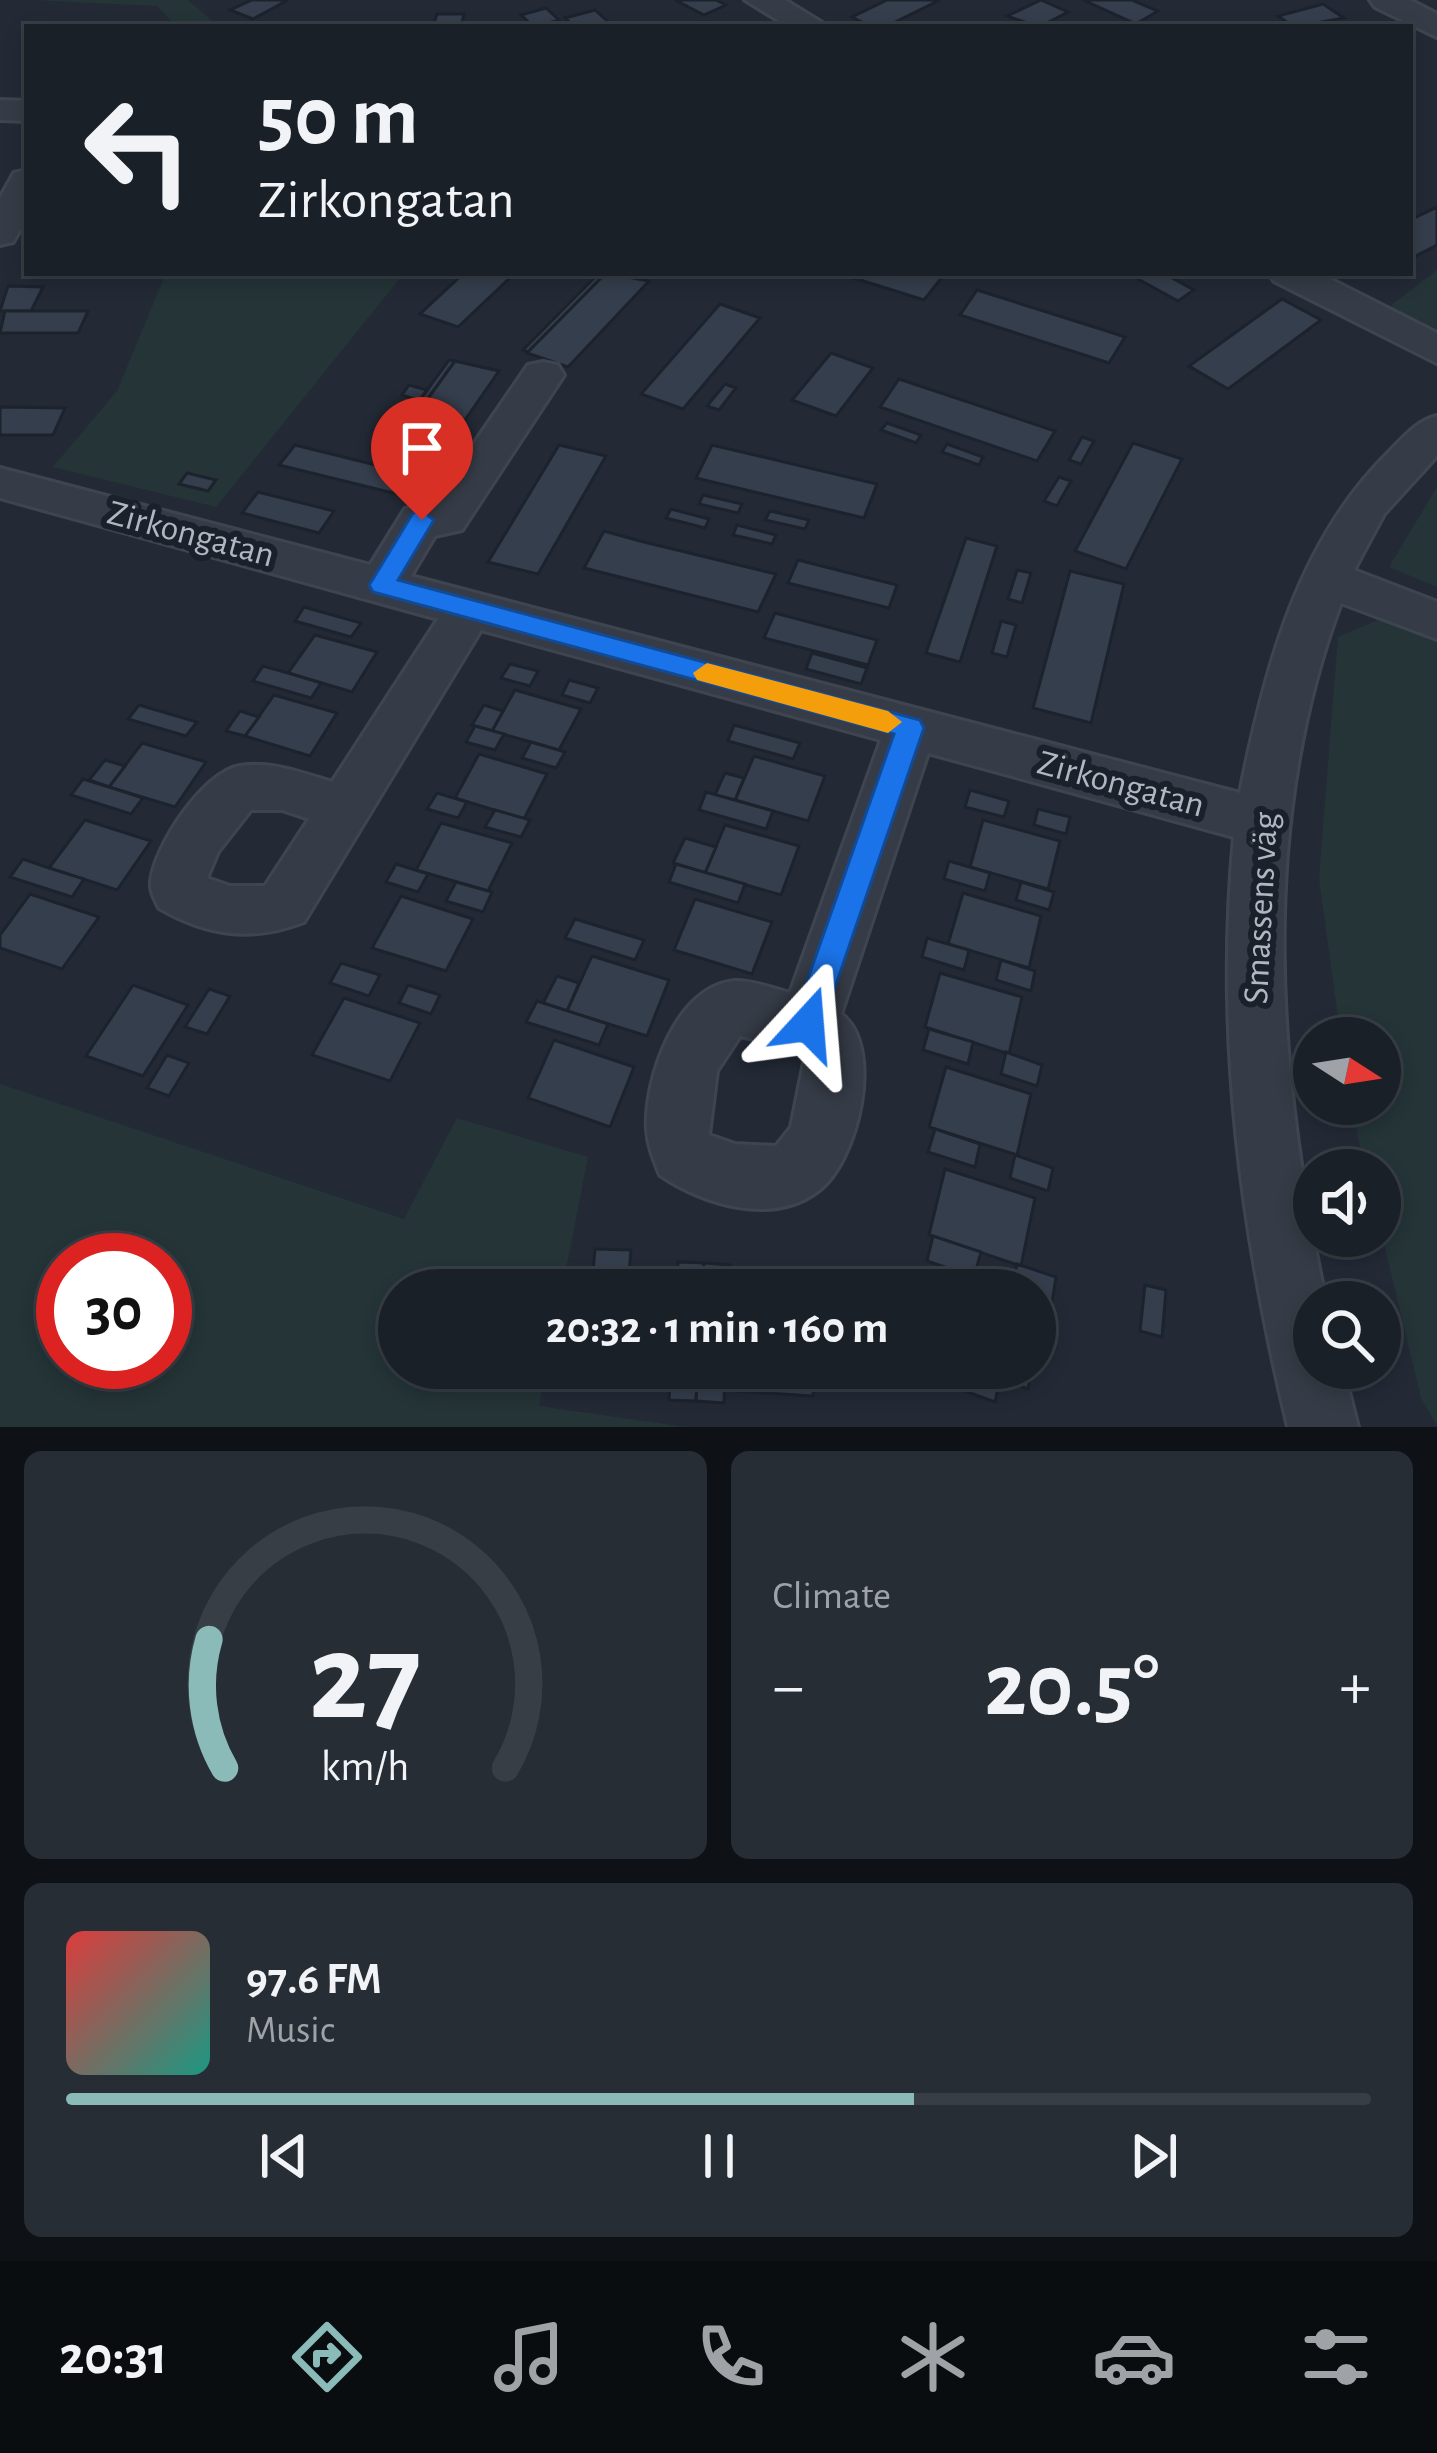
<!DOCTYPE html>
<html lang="en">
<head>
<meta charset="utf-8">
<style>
  body { margin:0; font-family:"Alegreya Sans",sans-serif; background:#272d34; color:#f1f3f6; height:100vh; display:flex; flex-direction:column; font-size:45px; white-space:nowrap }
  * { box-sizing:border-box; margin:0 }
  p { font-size:39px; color:#9fa3a8 }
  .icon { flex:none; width:66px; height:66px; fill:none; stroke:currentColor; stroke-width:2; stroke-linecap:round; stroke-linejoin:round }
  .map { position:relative; height:1427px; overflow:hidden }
  .panel { display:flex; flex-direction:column; gap:24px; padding:24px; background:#0e1216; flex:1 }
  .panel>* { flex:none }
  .top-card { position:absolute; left:24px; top:24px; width:1389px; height:252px; border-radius:0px; box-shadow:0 6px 18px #0003,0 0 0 3px #383e45; background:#1a2028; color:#f1f3f6; overflow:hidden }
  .needle { width:78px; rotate:102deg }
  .fabs { position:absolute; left:1293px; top:1017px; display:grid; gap:24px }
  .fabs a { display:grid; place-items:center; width:108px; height:108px; border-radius:50%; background:#1a2028; box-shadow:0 6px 18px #0003,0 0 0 3px #383e45; font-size:60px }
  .speed { position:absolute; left:36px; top:1233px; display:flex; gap:24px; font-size:60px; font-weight:700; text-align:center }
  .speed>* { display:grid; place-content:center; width:156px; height:156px; border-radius:50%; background:#1a2028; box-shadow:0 6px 18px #0003,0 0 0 3px #383e45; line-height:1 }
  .speed .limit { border:18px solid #d22; background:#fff; color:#111 }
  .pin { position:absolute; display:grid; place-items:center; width:102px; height:102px; color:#fff; margin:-123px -51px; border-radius:50% 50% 50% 0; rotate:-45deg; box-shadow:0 0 12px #0007 }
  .pin .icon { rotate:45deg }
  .me { position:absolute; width:132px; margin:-66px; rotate:19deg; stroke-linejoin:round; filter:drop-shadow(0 0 9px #0008) }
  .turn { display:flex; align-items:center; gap:42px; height:252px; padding:0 36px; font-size:54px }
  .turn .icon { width:156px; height:156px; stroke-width:2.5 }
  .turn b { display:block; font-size:84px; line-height:102px }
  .big { font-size:90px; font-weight:600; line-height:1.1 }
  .panel .card { flex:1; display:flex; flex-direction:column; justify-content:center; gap:18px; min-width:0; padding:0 42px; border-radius:18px; background:#272d34 }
  .panel .dial { align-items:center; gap:0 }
  .dial svg { height:312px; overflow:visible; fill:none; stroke:#383e45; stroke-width:7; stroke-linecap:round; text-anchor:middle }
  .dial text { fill:#f1f3f6; stroke:none }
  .song { display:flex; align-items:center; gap:36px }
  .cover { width:144px; height:144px; border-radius:18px; background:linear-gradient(135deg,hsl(0 70% 55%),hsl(170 70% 35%)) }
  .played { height:12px; border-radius:6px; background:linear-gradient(90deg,#8bbbb9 65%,#383e45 65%) }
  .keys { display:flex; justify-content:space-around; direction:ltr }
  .heat { display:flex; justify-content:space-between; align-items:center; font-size:66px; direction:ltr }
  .panel .tiles { flex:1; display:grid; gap:24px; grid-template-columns:1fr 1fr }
  .card:last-child { grid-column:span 2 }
  .trip { position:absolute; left:378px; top:1269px; width:678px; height:120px; border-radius:60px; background:#1a2028; box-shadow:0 6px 18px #0003,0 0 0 3px #383e45; font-weight:600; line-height:120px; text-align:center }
  .tab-bar { display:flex; height:192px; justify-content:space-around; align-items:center; background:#0a0d10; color:#9fa3a8 }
  .tab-bar .icon { width:84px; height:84px }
  .tab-bar .on { color:#8bbbb9 }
  .tab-bar b { font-size:54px; color:#f1f3f6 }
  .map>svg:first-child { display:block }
</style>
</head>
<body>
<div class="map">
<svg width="1437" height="1427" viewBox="0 0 1437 1427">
  <rect width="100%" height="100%" fill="#232a36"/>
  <!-- green -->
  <g fill="#243437" fill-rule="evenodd">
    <path d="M32,0H188L211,20L233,27H177L157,6Z"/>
    <path d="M1437,270V332L1389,307Z"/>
    <path d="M166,273H404L216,507L53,467L117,391Z"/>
    <path d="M1437,487V587L1389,567Z"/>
    <path d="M1384,617L1437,634V1426L1421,1398L1380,1227V1170H1365L1351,1104H1380V1038H1341L1319,879L1338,637Z"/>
    <path d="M0,1084L404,1219L457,1118L588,1157L562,1290H399V1368H546L539,1406L685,1427H0ZM165,1260V1362H63V1260Z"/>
  </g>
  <!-- building -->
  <g fill="#353e4d" stroke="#1d232d" stroke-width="3">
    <path d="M252,0H288L253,19L230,10Z"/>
    <path d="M675,0H716L726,5L704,15Z"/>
    <path d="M887,0H940L885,27H871L852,17Z"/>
    <path d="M1041,0L1068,12L1039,27L1007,16Z"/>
    <path d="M1083,0H1132L1158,11L1136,24Z"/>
    <path d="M1323,4L1344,18L1294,27L1278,16Z"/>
    <path d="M546,8L559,20L534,27L521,15Z"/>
    <path d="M595,10L614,27H575L565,18Z"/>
    <path d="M437,14H464L461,26H433Z"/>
    <path d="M1437,207V245L1410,259V220Z"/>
    <path d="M464,273H515L458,327L420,314Z"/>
    <path d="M599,273H606L528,352L523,350Z"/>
    <path d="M606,273L649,281L568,367L527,353Z"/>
    <path d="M838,273H932L943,276L924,300Z"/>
    <path d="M1127,273H1163L1194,290L1178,301Z"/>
    <path d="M8,286L43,287L31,311H0Z"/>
    <path d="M977,290L1110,332L1125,337L1109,363L960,315Z"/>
    <path d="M1282,299L1321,320L1228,389L1189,366Z"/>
    <path d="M720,304L760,318L683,409L641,394Z"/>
    <path d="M5,311H88L78,333H0Z"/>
    <path d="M831,353L873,368L836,416L792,400Z"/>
    <path d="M449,360L455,361L381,464L374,463Z"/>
    <path d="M455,361L499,371L426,476L380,465Z"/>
    <path d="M899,379L1055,431L1037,461L880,407Z"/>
    <path d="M725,384L736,388L719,410L707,406Z"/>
    <path d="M409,385L427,390L406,419L400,418L414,399L402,395Z"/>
    <path d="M0,407L65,408L53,435H0Z"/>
    <path d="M887,423L921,435L916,443L881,430Z"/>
    <path d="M1082,437L1094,441L1081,464L1069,460Z"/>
    <path d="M1133,443L1182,459L1126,569L1075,551Z"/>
    <path d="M947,444L983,457L979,465L942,452Z"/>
    <path d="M295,445L456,485L442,505L279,465Z"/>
    <path d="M559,445L606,456L538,574L488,562Z"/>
    <path d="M712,445L877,484L864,518L696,478Z"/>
    <path d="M187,473L216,480L208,491L179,484Z"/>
    <path d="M1059,477L1071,481L1057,506L1044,501Z"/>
    <path d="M258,492L334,511L319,533L242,513Z"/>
    <path d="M703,495L742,504L738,513L699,504Z"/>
    <path d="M671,509L709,519L705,528L666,518Z"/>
    <path d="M770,511L809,520L805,529L765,520Z"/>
    <path d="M737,525L776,535L772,544L733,535Z"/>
    <path d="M604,531L640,541L776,574L758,612L584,568Z"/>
    <path d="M966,538L997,546L960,662L926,653Z"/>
    <path d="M798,560L897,585L889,608L788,583Z"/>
    <path d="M1017,570L1031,573L1022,603L1008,599Z"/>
    <path d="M1070,571L1124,584L1091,723L1033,708Z"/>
    <path d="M304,607L361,623L351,637L295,621Z"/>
    <path d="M775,613L877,640L868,665L764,638Z"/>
    <path d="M1001,621L1016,625L1007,657L992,653Z"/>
    <path d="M315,635L377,652L352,692L288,673Z"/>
    <path d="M812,653L867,668L861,684L806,669Z"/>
    <path d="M510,664L538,671L530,686L501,678Z"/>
    <path d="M263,666L288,673L321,683L311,698L253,681Z"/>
    <path d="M569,680L598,688L590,703L562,695Z"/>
    <path d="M515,690L581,709L559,750L492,731Z"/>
    <path d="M274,695L337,713L310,756L245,736Z"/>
    <path d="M139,705L197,722L186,736L128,719Z"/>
    <path d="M484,705L503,711L492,731L472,725Z"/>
    <path d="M240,711L259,717L245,736L226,731Z"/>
    <path d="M734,725L800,743L793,759L728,741Z"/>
    <path d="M475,726L504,734L495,750L466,742Z"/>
    <path d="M531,742L565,752L556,768L522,758Z"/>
    <path d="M142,743L206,762L175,807L109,787Z"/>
    <path d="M479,754L547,774L524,819L455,798Z"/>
    <path d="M754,756L825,776L808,821L735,800Z"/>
    <path d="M105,760L125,766L109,787L89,780Z"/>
    <path d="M725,773L744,778L735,800L715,795Z"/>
    <path d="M83,779L109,787L143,798L131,814L71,795Z"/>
    <path d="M970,790L1009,801L1004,817L965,807Z"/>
    <path d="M706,792L773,811L766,829L699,810Z"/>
    <path d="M437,793L467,802L458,818L427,809Z"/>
    <path d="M1038,809L1070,817L1066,834L1034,825Z"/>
    <path d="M495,810L530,820L521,837L485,827Z"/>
    <path d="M85,820L151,841L117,890L49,868Z"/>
    <path d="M983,820L1060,841L1048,889L970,867Z"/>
    <path d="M441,823L512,843L488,891L416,870Z"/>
    <path d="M725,825L799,846L781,895L705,873Z"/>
    <path d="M685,838L716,847L705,873L673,863Z"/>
    <path d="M23,859L49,868L84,879L72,897L10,877Z"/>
    <path d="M949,861L990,873L985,891L944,879Z"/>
    <path d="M396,864L428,874L418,892L386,882Z"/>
    <path d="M676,864L745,884L738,903L669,882Z"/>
    <path d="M456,882L492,892L483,912L446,901Z"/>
    <path d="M1021,882L1054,892L1049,910L1016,900Z"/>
    <path d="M963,893L1041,916L1029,968L948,944Z"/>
    <path d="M30,894L99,917L62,969L0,948V935Z"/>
    <path d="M401,896L473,919L446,971L372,948Z"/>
    <path d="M695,899L772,922L752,974L674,950Z"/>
    <path d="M575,919L644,940L635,960L565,938Z"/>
    <path d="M927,938L969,950L964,970L922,957Z"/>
    <path d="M592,956L669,980L647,1036L567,1011Z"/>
    <path d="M1001,960L1035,971L1031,991L996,980Z"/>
    <path d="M341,963L380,975L369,996L330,983Z"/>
    <path d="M940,973L1022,997L1009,1054L925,1027Z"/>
    <path d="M557,976L579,983L567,1011L543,1003Z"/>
    <path d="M133,985L188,1005L143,1076L86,1056Z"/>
    <path d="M408,985L440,995L431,1014L399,1003Z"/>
    <path d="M209,989L230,996L207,1034L185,1027Z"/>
    <path d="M344,998L420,1023L390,1081L312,1055Z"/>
    <path d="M537,1001L608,1024L599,1045L526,1022Z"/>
    <path d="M929,1029L973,1042L968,1064L923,1050Z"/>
    <path d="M554,1040L634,1067L610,1127L528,1098Z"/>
    <path d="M1006,1052L1042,1065L1037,1086L1001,1074Z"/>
    <path d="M167,1055L189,1063L169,1096L147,1088Z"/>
    <path d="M946,1067L1031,1094L1017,1155L929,1127Z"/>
    <path d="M935,1129L980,1144L975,1167L928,1152Z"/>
    <path d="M1015,1155L1053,1168L1048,1191L1010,1178Z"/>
    <path d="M945,1169L1035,1198L1021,1266L929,1235Z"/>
    <path d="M933,1236L981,1252L974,1277L927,1261Z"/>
    <path d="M595,1249L631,1250L628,1285L592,1283Z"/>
    <path d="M678,1262L704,1263L702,1290H677Z"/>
    <path d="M704,1263L730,1265L729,1290H702Z"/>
    <path d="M1017,1264L1056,1277L1052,1303L1035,1297V1290L1011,1289Z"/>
    <path d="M592,1283L665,1287V1290H591Z"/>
    <path d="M1145,1285L1166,1290L1162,1337L1140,1331Z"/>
    <path d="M583,1368H658L657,1386L581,1382Z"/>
    <path d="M671,1368H698L696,1401L669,1400Z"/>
    <path d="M698,1368H725L724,1403L696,1401Z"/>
    <path d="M738,1368H814L813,1396L737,1391Z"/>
    <path d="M928,1368H970L1000,1379L995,1402L926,1377Z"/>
    <path d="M970,1368H1032L1028,1389Z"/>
  </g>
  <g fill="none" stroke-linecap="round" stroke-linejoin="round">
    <defs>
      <g id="minor">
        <path d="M745,0H785L829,27H789Z"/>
        <path d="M1370,0H1410L1437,14V37L1375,7Z"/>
        <path d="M0,100L27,101V121L0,120Z"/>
        <path d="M27,170V218L13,242L0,245V198L14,173Z"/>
        <path d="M1269,273H1318L1437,333V363L1274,281Z"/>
        <path d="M543,362L558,365L564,375L462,530L435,536L411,576L1240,793C1264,672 1297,543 1387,454C1403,438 1416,421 1437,416V456L1384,514L1354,570L1437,602V639L1341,603C1257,827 1277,1072 1326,1302H1314V1368H1343L1358,1427H1288C1241,1231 1215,1038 1234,837L928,753L841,1014C885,1046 858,1162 818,1191C772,1226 703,1204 660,1175C654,1160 648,1146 647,1130C644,1081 675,986 735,981C751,980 774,989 790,993L881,740L481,630L304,922C252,942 207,936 159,908C155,899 150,892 151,881C155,846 203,772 240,766C272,761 302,773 332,782L438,619L0,498V468L370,565L405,509L433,503L528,365ZM251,810H282L309,819L265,886H230L207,878L218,852ZM740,1036L793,1048L805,1057L791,1127L776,1146L735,1144L709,1135L717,1071Z"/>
      </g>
    </defs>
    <!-- minor casing -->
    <use href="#minor" stroke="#3f4550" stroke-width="6"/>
    <!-- minor -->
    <use href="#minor" fill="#363c47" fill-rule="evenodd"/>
  </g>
  <!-- route -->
  <path fill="#1a73e8" stroke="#114b97" stroke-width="3" d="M422,511L434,520L398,580L920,720L924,728L819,1034L808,1038L796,1034L792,1024L894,734L373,592L369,585L373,579L413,513Z"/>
  <!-- slow -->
  <path fill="#f59e0b" d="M707,663L888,711L902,722L888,733L697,680L693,673Z"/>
  <g text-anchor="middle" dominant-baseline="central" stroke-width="12" stroke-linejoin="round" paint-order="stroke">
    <!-- street labels -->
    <g font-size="36" fill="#b0b7c3" stroke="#1b212b">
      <text transform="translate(191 534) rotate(15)">Zirkongatan</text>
      <text transform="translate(1121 784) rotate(15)">Zirkongatan</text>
      <text transform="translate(1261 908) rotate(-87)">Smassens väg</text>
    </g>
  </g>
</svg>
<div class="fabs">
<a><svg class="needle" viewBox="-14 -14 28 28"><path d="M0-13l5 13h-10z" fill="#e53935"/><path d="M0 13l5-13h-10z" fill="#9fa3a8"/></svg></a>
<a><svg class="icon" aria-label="sound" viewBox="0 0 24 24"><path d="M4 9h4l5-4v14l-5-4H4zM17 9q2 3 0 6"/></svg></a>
<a><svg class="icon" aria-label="search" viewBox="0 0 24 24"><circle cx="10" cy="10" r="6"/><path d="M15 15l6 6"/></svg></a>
</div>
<div class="speed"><div class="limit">30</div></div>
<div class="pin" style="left:422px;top:520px;background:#d93025"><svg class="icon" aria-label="arrive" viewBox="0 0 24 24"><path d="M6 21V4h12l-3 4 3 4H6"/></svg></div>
<svg class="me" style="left:808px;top:1024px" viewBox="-20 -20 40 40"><path d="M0-17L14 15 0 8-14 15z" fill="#1a73e8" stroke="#fff" stroke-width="4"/></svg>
<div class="trip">20:32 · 1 min · 160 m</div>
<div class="top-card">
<div class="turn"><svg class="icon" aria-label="left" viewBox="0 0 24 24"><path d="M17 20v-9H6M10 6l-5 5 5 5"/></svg><div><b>50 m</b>Zirkongatan</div></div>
</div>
</div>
<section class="panel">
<div class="tiles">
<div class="card dial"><svg viewBox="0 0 100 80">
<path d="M14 69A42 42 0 1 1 86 69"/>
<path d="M14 69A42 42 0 0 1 10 36" stroke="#8bbbb9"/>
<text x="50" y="56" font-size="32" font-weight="700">27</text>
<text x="50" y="72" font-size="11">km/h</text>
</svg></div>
<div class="card"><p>Climate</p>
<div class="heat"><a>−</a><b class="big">20.5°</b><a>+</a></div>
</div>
<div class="card">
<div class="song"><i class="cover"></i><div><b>97.6 FM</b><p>Music</p></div></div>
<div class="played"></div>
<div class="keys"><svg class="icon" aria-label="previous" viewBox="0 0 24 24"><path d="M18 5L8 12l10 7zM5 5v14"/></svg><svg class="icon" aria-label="pause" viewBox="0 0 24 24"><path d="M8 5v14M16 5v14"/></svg><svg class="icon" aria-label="next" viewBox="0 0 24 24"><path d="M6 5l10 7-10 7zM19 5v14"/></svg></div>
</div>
</div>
</section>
<nav class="tab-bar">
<b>20:31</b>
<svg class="icon on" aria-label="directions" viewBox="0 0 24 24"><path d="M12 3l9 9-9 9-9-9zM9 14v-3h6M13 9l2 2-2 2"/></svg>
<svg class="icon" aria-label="music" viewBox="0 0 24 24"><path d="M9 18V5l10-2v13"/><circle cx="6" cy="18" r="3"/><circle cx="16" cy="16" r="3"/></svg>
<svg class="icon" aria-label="phone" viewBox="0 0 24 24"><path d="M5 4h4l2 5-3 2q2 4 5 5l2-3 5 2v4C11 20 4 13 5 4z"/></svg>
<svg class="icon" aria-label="climate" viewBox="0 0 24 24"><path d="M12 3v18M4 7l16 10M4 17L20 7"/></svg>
<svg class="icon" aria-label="car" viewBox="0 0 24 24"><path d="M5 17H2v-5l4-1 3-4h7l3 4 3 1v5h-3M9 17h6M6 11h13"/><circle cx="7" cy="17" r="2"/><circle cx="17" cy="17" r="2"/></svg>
<svg class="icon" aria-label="filters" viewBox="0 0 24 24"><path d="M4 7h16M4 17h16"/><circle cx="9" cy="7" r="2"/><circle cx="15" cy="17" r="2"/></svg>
</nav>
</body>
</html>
